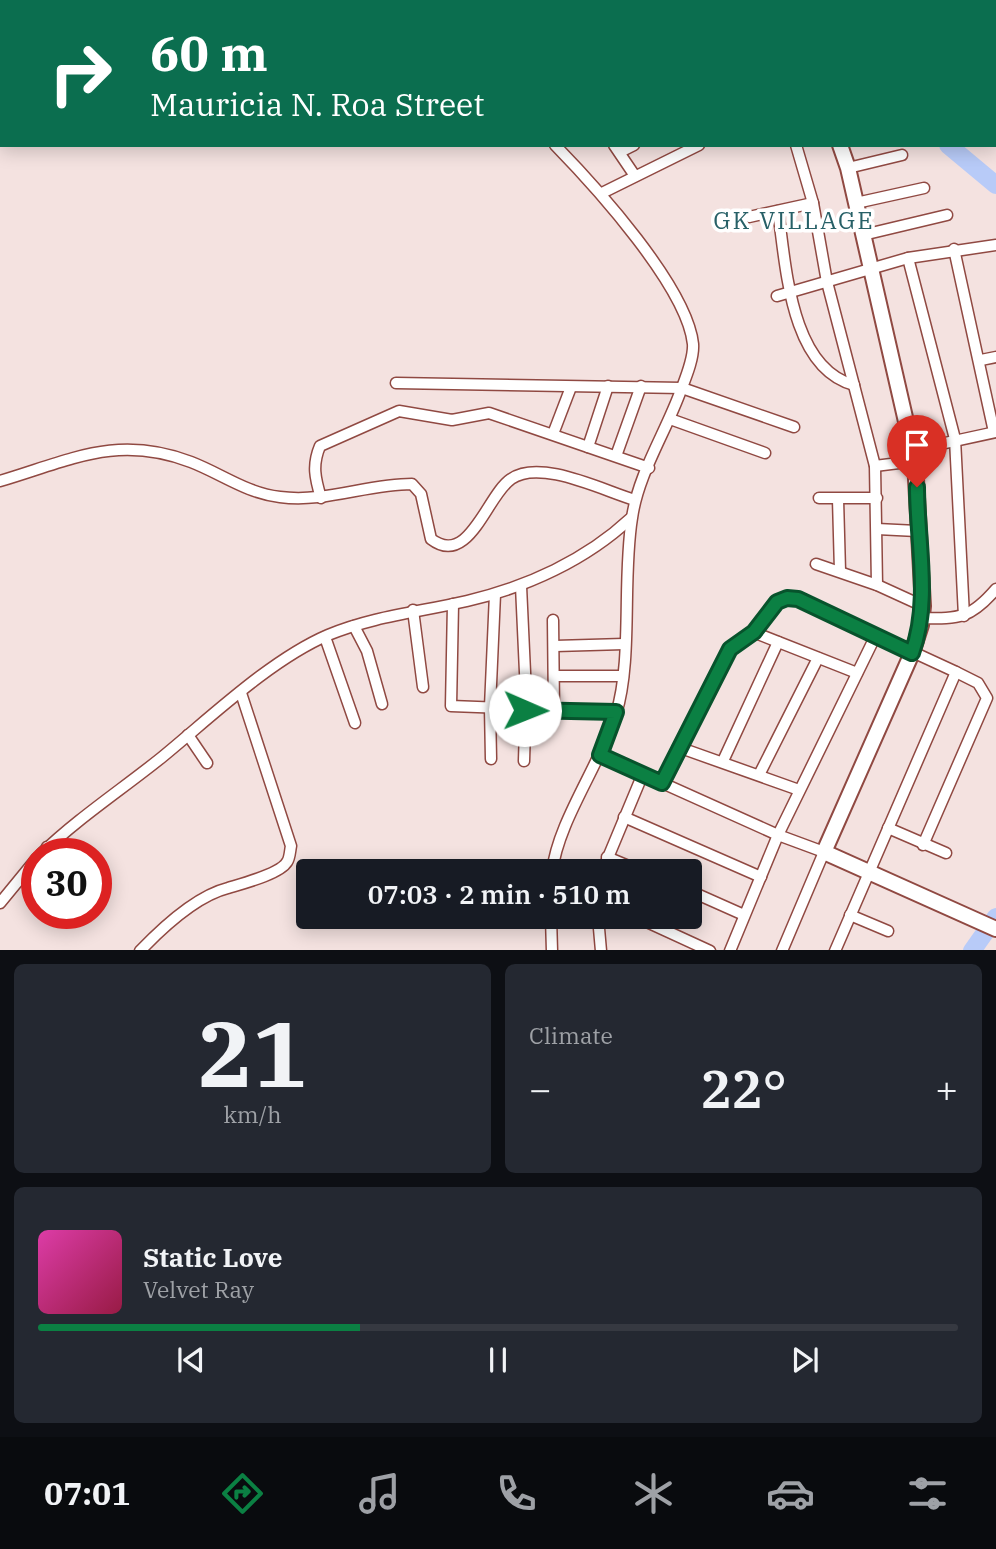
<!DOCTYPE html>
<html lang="en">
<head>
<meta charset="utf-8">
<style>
  body { margin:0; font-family:"IBM Plex Serif",serif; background:#242831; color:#f1f3f6; height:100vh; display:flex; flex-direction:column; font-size:26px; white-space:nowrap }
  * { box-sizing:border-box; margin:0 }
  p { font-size:23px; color:#9ea1a6 }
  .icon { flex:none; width:38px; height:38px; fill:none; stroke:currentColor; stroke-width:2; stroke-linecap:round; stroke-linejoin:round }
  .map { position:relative; height:950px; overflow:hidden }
  .sheet { display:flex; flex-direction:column; gap:14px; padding:14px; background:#0d0f14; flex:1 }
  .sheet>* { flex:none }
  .guide { position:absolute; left:0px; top:0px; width:998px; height:147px; box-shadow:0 4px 18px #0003; background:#0b6e4f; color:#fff; overflow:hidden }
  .speed { position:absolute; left:21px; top:838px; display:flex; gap:14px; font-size:35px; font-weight:700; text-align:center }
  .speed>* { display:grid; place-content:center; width:91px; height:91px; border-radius:50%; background:#171b24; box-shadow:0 4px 18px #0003; line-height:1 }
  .speed .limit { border:10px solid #d22; background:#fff; color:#111 }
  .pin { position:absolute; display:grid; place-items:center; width:60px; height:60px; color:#fff; margin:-72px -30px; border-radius:50% 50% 50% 0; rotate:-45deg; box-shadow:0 0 7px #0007 }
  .pin .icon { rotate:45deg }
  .me { position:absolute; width:77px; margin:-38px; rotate:91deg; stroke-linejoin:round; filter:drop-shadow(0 0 5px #0008) }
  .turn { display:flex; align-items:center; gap:24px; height:147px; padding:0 35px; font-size:32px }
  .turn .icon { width:91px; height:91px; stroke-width:2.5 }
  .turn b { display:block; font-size:49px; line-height:60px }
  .big { font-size:52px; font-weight:600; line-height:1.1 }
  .sheet .tile { flex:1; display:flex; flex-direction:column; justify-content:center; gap:10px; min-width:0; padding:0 24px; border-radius:10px; background:#242831 }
  .sheet .dial { align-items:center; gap:0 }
  .dial b { font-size:91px; line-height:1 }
  .song { display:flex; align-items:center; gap:21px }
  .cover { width:84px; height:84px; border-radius:10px; background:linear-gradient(135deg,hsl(320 70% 55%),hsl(340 70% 35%)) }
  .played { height:7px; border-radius:4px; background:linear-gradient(90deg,#0b8043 35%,#363941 35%) }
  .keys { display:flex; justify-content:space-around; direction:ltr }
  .heat { display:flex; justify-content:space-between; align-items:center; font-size:38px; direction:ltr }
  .sheet .tiles { flex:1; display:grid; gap:14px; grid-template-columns:1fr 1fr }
  .tile:last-child { grid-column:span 2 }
  .trip { position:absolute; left:296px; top:859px; width:406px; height:70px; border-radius:7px; background:#171b24; box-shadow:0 4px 18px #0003; font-weight:600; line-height:70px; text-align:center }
  .tabs { display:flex; height:112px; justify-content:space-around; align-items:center; background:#090b0e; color:#9ea1a6 }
  .tabs .icon { width:49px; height:49px }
  .tabs .current { color:#0b8043 }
  .tabs b { font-size:32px; color:#f1f3f6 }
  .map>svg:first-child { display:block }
</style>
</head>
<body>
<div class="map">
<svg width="996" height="951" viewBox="0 0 996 951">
  <rect width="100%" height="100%" fill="#f4e2e0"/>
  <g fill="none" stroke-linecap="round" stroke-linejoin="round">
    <!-- river -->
    <g stroke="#b8cbf8" stroke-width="18">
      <path d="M857,0L859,2"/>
      <path d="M948,145L996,185"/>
      <path d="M972,951L996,917"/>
    </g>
    <defs>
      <g id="street">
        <path d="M420,0L421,2"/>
        <path d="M630,0L631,2"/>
        <path d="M896,1L898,0"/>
        <path d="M586,2L589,0"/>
        <path d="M698,2L701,0"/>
        <path d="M980,2L983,0"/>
        <path d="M614,145L635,176"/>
        <path d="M796,145L813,203L827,282L875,466L877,585"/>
        <path d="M620,152L634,145"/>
        <path d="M848,168L902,155"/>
        <path d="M602,193L699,145"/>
        <path d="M856,203L924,188"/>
        <path d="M778,211C786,265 790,368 854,385"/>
        <path d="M749,217L813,203"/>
        <path d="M863,235L947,215"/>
        <path d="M954,249L994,432"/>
        <path d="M908,258L955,439L964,616"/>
        <path d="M777,296L908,258L996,245"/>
        <path d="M981,360L996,357"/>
        <path d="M396,383L682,388L794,427"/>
        <path d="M670,419L765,453"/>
        <path d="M553,434L571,387"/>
        <path d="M588,447L608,386"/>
        <path d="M913,450L996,432"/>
        <path d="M616,456L641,386"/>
        <path d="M875,466L915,461"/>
        <path d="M0,481C71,460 117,434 191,462C222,474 246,493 280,497C325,503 367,484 412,484L421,494L431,539C469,568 487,495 511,479C540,458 604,491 635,500"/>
        <path d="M321,498C315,478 312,465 320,446L399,411L452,420L489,413L649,468"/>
        <path d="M819,498H877"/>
        <path d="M838,499L840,571"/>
        <path d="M877,529L917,531"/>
        <path d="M816,564L877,585L923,606"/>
        <path d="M521,586L526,694L524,761"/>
        <path d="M453,604L451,706L616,712"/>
        <path d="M413,610L423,687"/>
        <path d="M922,618C960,619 971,618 996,589"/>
        <path d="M553,620L554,711"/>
        <path d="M354,626L367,651L382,704"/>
        <path d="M753,632L857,673"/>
        <path d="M325,637L355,723"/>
        <path d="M555,646L624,644"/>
        <path d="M555,676H623"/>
        <path d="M188,735L207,763"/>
        <path d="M678,747L799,790"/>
        <path d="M600,755L778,835L824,852L782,951"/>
        <path d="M491,759L490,707L495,594"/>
        <path d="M723,761L778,642"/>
        <path d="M759,775L818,658"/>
        <path d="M662,783L730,649L753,632L777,602L787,598L798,599L956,672L978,683L987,698L923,845"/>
        <path d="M624,817L761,877"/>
        <path d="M888,828L946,853"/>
        <path d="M47,847L56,854"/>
        <path d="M41,854C77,819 121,790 161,758C210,718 270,660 328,635C374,616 420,612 467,601C527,587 586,560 631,518"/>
        <path d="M607,857L643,872"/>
        <path d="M552,872C558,821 600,765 616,714C633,659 622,579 632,518C638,474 666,432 681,390C686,377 694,358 693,344C687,287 595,186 555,145"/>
        <path d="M602,872L642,776"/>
        <path d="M690,891L744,915"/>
        <path d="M0,903L37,858"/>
        <path d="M850,915L888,931"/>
        <path d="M551,917L552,951"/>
        <path d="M598,917L601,951"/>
        <path d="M636,917L710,951"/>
        <path d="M140,951C162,928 196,896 228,888C241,884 280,874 287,862C290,858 290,850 291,846L241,693"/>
        <path d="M730,951L778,835L876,635"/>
        <path d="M835,951L956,672"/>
      </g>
      <g id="secondary">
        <path d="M745,0L746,2"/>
        <path d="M840,145L848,168L915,461L923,606L921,625L912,653L824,852L996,929"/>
      </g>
    </defs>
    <!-- street casing -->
    <use href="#street" stroke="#904942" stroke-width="13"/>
    <!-- secondary casing -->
    <use href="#secondary" stroke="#904942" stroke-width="18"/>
    <!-- street -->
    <use href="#street" stroke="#fff" stroke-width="10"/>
    <!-- secondary -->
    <use href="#secondary" stroke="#fff" stroke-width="14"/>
  </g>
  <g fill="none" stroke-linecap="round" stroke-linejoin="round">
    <defs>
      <path id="route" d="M525,710L616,712L600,755L662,783L730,649L754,632L777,602L787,598L798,599L912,653C931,601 917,541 917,487"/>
    </defs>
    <!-- route casing -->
    <use href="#route" stroke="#07532c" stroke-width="18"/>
    <!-- route -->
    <use href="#route" stroke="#0b8043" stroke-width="12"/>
  </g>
  <g text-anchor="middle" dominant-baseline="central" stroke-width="7" stroke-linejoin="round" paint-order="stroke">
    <!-- neighbourhood labels -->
    <g font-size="24" letter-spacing="2" fill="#276067" stroke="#fff">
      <text x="794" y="220">GK VILLAGE</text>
    </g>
  </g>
</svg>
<div class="speed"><div class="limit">30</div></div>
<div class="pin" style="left:917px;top:487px;background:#d93025"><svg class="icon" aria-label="arrive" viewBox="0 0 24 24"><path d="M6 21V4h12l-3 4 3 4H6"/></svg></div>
<svg class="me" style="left:525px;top:710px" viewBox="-20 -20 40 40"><circle r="19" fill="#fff"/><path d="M0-13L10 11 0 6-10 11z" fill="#0b8043"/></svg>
<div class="trip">07:03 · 2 min · 510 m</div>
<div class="guide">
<div class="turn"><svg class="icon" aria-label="right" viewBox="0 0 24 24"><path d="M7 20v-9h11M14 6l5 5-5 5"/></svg><div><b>60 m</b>Mauricia N. Roa Street</div></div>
</div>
</div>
<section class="sheet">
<div class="tiles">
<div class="tile dial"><b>21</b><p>km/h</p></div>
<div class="tile"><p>Climate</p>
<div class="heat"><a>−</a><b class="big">22°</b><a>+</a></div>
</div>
<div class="tile">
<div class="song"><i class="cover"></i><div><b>Static Love</b><p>Velvet Ray</p></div></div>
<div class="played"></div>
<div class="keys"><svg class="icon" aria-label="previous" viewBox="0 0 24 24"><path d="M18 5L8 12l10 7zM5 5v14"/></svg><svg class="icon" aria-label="pause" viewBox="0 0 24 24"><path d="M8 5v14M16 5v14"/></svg><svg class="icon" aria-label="next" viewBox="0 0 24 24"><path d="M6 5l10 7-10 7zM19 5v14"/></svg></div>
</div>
</div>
</section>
<nav class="tabs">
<b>07:01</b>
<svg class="icon current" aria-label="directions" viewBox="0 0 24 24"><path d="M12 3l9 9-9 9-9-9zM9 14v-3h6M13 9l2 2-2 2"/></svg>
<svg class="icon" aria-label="music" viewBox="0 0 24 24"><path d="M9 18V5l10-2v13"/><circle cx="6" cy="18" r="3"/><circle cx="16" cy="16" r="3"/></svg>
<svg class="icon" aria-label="phone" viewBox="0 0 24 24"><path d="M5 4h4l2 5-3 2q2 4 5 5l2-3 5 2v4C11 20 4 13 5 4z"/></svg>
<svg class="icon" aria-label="climate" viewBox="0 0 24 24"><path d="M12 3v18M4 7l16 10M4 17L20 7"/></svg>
<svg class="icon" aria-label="car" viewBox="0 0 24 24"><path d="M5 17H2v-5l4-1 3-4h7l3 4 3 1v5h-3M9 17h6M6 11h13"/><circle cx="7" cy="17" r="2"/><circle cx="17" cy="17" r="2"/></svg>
<svg class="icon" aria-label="filters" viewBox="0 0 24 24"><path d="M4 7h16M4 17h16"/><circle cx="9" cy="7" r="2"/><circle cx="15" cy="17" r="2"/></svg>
</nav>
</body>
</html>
